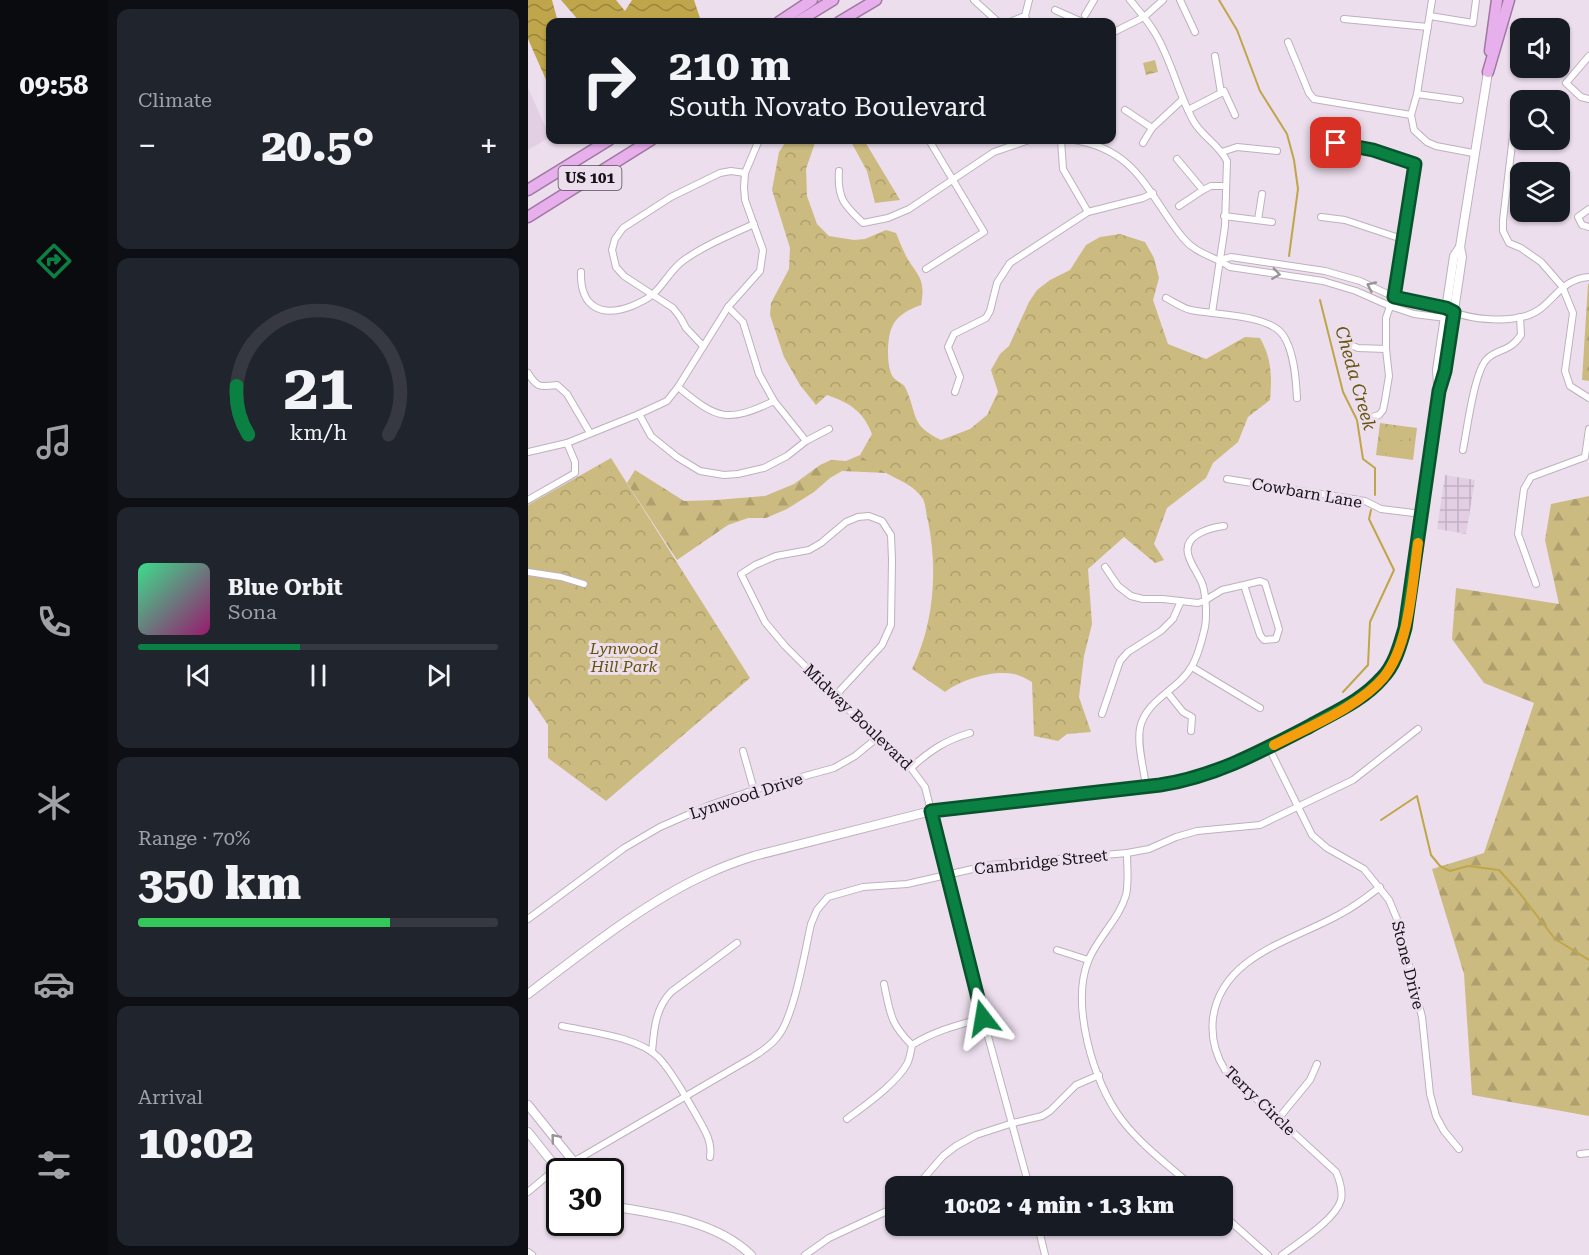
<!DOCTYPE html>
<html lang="en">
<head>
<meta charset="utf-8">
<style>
  body { margin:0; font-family:"Roboto Serif",serif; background:#20242c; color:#f1f3f6; height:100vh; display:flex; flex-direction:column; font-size:22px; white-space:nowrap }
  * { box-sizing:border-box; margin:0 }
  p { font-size:20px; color:#9ea1a6 }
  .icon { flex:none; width:33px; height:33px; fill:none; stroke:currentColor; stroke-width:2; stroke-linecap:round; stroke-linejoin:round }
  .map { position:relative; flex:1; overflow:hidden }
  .sheet { display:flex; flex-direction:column; gap:9px; padding:9px; background:#0d0f14; width:420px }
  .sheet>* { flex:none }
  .top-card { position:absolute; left:18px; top:18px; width:570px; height:126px; border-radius:12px; box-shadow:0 2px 4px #0004; background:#171b24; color:#f1f3f6; overflow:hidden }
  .tools { position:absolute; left:982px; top:18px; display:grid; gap:12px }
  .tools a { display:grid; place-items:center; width:60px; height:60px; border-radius:12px; background:#171b24; box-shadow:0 2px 4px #0004; font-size:30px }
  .speed { position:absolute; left:18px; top:1158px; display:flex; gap:12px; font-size:30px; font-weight:700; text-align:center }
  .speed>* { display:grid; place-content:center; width:78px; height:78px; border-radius:50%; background:#171b24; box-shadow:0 2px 4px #0004; line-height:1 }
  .speed .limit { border:3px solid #111; border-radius:9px; background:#fff; color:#111 }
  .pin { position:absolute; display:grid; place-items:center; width:51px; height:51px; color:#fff; margin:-26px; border-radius:12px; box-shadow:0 3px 9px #0006 }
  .me { position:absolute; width:66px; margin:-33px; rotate:346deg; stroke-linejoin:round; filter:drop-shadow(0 0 4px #0008) }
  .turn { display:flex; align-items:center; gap:21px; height:126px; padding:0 24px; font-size:27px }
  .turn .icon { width:78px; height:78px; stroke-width:2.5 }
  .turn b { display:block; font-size:42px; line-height:51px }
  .big { font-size:45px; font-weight:800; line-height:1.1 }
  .sheet .tile { flex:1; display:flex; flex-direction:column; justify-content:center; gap:9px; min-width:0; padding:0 21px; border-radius:12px; background:#20242c }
  .sheet .dial { align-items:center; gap:0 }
  .dial svg { height:156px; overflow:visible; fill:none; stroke:#363941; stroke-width:7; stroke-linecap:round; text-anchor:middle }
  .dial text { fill:#f1f3f6; stroke:none }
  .song { display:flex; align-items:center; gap:18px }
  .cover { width:72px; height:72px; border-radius:9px; background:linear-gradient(135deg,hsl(150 70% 55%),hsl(320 70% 35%)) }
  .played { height:6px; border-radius:3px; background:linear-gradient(90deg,#0b8043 45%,#363941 45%) }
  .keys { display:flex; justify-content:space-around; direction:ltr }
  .heat { display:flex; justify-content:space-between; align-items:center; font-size:33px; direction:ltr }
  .charge { height:9px; border-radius:4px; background:linear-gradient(90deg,#34c759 70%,#363941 0) }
  .trip { position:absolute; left:357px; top:1176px; width:348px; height:60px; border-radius:12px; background:#171b24; box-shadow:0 2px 4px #0004; font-weight:800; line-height:60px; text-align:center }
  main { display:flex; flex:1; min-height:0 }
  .tab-bar { display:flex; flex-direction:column; width:108px; justify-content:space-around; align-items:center; background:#090b0e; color:#9ea1a6 }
  .tab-bar .icon { width:42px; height:42px }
  .tab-bar .selected { color:#0b8043 }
  .tab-bar b { font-size:27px; color:#f1f3f6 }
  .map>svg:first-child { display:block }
</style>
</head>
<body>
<main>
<nav class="tab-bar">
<b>09:58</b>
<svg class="icon selected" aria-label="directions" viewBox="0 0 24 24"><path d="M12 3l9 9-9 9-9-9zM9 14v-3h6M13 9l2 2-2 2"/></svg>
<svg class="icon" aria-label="music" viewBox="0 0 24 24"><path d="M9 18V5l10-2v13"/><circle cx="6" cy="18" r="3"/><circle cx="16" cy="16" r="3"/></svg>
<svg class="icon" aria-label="phone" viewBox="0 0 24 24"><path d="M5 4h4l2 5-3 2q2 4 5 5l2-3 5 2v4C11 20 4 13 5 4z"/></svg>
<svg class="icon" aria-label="climate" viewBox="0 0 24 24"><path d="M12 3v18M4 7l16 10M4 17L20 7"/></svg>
<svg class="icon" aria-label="car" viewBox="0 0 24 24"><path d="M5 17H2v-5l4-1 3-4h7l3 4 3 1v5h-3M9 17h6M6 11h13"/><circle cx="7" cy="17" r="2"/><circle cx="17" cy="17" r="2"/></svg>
<svg class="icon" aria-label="filters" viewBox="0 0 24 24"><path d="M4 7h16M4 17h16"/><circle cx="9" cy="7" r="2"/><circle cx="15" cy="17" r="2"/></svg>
</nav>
<section class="sheet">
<div class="tile"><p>Climate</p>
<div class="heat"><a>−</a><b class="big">20.5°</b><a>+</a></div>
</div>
<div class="tile dial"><svg viewBox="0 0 100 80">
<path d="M14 69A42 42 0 1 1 86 69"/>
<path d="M14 69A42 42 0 0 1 8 44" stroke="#0b8043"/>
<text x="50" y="56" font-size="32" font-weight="700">21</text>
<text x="50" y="72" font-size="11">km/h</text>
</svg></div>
<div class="tile">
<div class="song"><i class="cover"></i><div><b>Blue Orbit</b><p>Sona</p></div></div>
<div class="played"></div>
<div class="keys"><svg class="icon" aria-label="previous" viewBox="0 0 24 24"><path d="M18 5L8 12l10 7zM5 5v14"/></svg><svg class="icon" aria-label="pause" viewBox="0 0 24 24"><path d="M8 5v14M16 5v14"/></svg><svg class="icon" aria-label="next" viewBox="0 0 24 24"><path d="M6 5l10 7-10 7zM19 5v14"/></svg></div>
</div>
<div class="tile"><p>Range · 70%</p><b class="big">350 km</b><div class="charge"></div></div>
<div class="tile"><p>Arrival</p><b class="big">10:02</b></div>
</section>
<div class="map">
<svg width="1061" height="1255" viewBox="0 0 1061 1255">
  <defs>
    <pattern id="industrial-grid" width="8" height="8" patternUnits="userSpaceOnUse" patternTransform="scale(1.5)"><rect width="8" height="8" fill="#e2cfe4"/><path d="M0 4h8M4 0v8" fill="none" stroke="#c1b1c3"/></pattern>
    <pattern id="forest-firs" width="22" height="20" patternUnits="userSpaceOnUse" patternTransform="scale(1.5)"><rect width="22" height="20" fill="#ccbb80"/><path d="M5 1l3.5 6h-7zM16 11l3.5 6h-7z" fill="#aea06e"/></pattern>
    <pattern id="park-crowns" width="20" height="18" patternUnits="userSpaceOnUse" patternTransform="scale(1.5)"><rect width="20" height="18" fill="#ccbb80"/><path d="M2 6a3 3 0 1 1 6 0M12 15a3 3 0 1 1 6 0" fill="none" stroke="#aea06e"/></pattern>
    <pattern id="water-waves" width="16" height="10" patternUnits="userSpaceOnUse" patternTransform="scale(1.5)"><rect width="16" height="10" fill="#bfa64a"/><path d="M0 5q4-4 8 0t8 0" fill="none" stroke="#9a863d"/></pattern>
  </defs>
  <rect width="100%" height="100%" fill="#ecdeed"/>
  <!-- built -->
  <path fill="#e2cfe4" d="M0,88L22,137L0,150Z"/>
  <!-- industrial -->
  <path fill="url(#industrial-grid)" d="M917,475L947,480L938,534L909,529Z"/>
  <!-- forest -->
  <g fill="url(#forest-firs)">
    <path d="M1060,284H1061V381L1054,380Z"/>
    <path d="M332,455L358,473L314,471L302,478L286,492L259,509L238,518H220L200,525L149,560L99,483L107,470L156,501L188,500L237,496L266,484L292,465L303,460L318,461Z"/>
    <path d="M1061,496V1116L944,1095L936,974L904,869L956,853L1006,703L956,683L924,639L928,588L1031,604L1017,540L1023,504Z"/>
  </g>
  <!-- park -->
  <g fill="url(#park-crowns)">
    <path d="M627,60L630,72L618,75L615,63Z"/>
    <path d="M259,140H288L278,169L279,196L289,224L301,236L326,240L337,239L358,230L368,233C371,240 374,248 378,256C390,277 398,278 393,305C382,309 369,315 364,327C359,337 358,367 365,377C369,382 376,383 378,389C390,416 382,425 413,440L442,429L459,415L470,392L463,370L472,354L481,346L501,302L509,290L522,280L542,270L558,245L572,237L592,234L617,242L626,258L631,278L625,300L640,344L678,359L717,337L732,338C744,359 744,377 742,400L720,417L710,442L685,463L678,478L639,508L626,544L636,560L627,563L596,537L560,569L564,624L556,656L551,697L563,732L539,734L530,741L506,736L504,682C499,679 492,675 486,674C465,670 434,679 417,692L384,669C406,624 410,570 400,521C398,515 398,505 395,499C386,485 372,481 358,473C349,468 340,461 332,455L344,434C335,411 322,403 299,395L288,405L272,385L256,357L242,315L243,303L261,269L262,248L244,190L251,152Z"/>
    <path d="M322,140H336L372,200L347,203L339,171Z"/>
    <path d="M852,423L889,428L885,460L848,455Z"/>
    <path d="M83,458L222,678L78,801L20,758V725L0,696V505Z"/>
  </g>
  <!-- pitch -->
  <g fill="#ccbb80">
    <path d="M858,427L882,430L881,441L857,438Z"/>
    <path d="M856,442L880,445L878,456L855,453Z"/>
  </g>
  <!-- water -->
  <g fill="url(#water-waves)">
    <path d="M0,0H24L30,22H22V86L19,82L0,39Z"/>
    <path d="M33,0H88L97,11L104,0H166L173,21L52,22Z"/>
  </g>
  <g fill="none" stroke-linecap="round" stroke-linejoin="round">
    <!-- stream -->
    <g stroke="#bfa64a" stroke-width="2">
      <path d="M691,0L709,30L732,91L759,134L766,160L770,189L761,256"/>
      <path d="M792,300L815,392L829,420L835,459L847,468V495"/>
      <path d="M815,692L840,665L842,622L866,570L841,519L843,510"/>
      <path d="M853,820L889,796L903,855L912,866L922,871L940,866L971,870L990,891L1027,939L1061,960"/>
    </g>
    <defs>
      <g id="street">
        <path d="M446,0L470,22"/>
        <path d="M602,0C611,11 620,21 627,33C644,61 650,94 666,122C675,137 691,145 699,161L697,226L684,313"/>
        <path d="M652,0L667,32"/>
        <path d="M904,0L889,94L883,115L886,130L899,142L908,146L945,153"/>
        <path d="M527,10L554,22"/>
        <path d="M557,15L566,0"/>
        <path d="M902,16L945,23L948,0"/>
        <path d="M816,19L900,27"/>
        <path d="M482,22L497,16"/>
        <path d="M499,22L497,16L501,0"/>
        <path d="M584,33L616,17L635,0"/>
        <path d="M760,42L781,93L786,99L883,115"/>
        <path d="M1061,56L1038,83L1053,97L1061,99"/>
        <path d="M693,93L696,91L707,115"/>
        <path d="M889,94L932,100"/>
        <path d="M597,110L624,128L654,100"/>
        <path d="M660,110L693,93L687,56"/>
        <path d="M987,119L975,220V231L981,243L993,248L1013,262L1034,286L1045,313L1037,371L1042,386L1061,398"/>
        <path d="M533,140L535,169L560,212"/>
        <path d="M546,140C610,150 620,195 655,238C668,254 686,256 702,267L795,281L828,291L862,306L886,314L918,318"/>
        <path d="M788,142C823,144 854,153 887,164L874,239L868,289L858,318V349L861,376L857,400L855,410L851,415L837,419"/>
        <path d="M615,143L624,128"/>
        <path d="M694,152L709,147L749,151"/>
        <path d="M649,159L675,190L683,186H698"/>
        <path d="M311,171C309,198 316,205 335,223L360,218L381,209L466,152L501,140"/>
        <path d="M651,206L675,190"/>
        <path d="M1061,209L1050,217L1054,225L1061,227"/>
        <path d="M696,216L744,222"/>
        <path d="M793,217L817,220L874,239"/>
        <path d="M730,220L734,194"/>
        <path d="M692,260L703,257L797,271L832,281L866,297L918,308C940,321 991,325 1012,309C1029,296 1036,279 1061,277"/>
        <path d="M398,269L456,232L401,140"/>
        <path d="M53,272C52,307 73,318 104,306C111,303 118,300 124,295C136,285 142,270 156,260C177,245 202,235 226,224"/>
        <path d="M638,298C646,302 654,308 663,310C687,315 740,314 755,335C766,351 768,379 769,398"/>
        <path d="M200,307L215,322L231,374L246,401L278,441"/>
        <path d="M813,341L830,348L858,349"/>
        <path d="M175,346L158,328L152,317L145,308L96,276L88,267L84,250L87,239L95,228L143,197L192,173L203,171L217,173"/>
        <path d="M0,373C9,388 12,387 29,385L39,394L62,433"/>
        <path d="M150,387C190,420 199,423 246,401"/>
        <path d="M427,392L432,377L420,347L426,334L458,318L462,311L469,283L482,263L560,212L615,198L625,193"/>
        <path d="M111,414L123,436L149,457L172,471L196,475L210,474L236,468L259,456L278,441L301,429"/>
        <path d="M935,450C939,430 946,372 959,359C970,348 981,353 993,335L992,317"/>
        <path d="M0,452L39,443L111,414L139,401L150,387L200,307L232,271L235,250L217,200L216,187L217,173L231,140"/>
        <path d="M699,479L837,501L853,509L894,514"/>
        <path d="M0,500L47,473V462L39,443"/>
        <path d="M577,567L590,586L603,596L615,599H635L670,603L676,601L694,590L716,585"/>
        <path d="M0,572L33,577L56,584"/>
        <path d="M732,581L737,583L751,629L748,639L736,640L732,635L716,585Z"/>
        <path d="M1008,584L990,534L996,489L1003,477L1057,457L1061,429"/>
        <path d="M664,667L732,708"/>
        <path d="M639,692L655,712L664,717L663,731"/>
        <path d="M308,695L354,645L363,625L364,560L363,535L354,521L341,516L330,517L318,522L293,543L281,550L248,556L227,565L213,574L237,622L257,646L349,738L383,768L397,787L455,1018L501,1186"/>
        <path d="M574,714L592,661L600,652L633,631L645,619L653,601"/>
        <path d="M741,748L784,835L799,848L836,869L861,900L869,919L894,1017L902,1094L908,1116L916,1131L931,1149"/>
        <path d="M215,751L226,790"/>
        <path d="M383,768C401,751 418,740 442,733"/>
        <path d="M618,787C616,768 609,747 612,728C618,699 651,690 664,666C671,654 674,640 677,627C679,616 678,597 675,586C672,576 664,567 661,557C653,536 680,528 696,526"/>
        <path d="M599,853C599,867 601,882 598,895C591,919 571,936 561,959C542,1003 565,1083 594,1120C613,1145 640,1165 664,1186"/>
        <path d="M0,919L96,848L132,827L182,805L226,790L306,768L327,756L349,738"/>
        <path d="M529,950L560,960"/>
        <path d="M356,984C362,1012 362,1024 384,1045"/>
        <path d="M34,1026C62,1032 110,1037 130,1057C143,1070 156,1094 166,1111C174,1126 185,1140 182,1157"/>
        <path d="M124,1052C126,1030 127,1009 143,992L209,943"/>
        <path d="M319,1119C336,1106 369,1083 379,1064C382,1058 383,1051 384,1045C406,1031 430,1025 455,1018"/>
        <path d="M750,1119L782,1080L789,1064"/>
        <path d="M1052,1154L1061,1153"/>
        <path d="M389,1186L415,1156L428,1146L448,1135L485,1123L514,1116L522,1111L548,1085L571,1075"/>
        <path d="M0,1192L25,1171L52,1158L225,1057C234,1051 244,1045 250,1036C266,1017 277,951 283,924L289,910L300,897L335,887L379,884L462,865L599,853L621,849L648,837L669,831L732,825L825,780L890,729"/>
        <path d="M694,1214L740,1255"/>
        <path d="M510,1226L517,1255"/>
        <path d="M0,1252L4,1255"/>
        <path d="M277,1255L301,1238L359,1211L368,1205"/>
        <path d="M754,1255C771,1242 807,1220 813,1200C815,1190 812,1181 808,1172L697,1070C687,1054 683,1036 685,1018C694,954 768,940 814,913C828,906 840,896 852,887"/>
      </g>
      <g id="secondary">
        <path d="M910,384L909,370L926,256L932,247"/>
        <path d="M0,994C54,953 117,902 179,874C194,867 210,861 226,856L403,811L661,780C705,766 746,745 786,724C811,711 836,699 855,678C867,665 872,645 877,628L911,391L917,371L934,257L932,247L960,72"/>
        <path d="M0,1105L54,1172"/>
        <path d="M0,1132L32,1172"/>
        <path d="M82,1206C130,1214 187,1220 223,1255"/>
      </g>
      <g id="highway">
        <path d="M251,22L284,0"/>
        <path d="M269,22L305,0"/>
        <path d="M311,22L348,0"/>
        <path d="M962,51L969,0"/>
        <path d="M960,72L981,0"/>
        <path d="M0,190L81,140"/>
        <path d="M0,217L123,140"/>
      </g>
    </defs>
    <!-- street casing -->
    <use href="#street" stroke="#beb0bf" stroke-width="8"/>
    <!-- secondary casing -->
    <use href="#secondary" stroke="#beb0bf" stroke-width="10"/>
    <!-- highway casing -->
    <use href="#highway" stroke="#9e78a1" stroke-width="13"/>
    <!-- street -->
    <use href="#street" stroke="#fff" stroke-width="6"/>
    <!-- secondary -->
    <use href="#secondary" stroke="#fff" stroke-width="8"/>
    <!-- highway -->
    <use href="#highway" stroke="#e7afec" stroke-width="10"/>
  </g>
  <!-- one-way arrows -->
  <defs><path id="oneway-chevron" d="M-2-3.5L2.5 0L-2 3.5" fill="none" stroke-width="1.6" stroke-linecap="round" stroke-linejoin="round" transform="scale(1.5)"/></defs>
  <g stroke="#969497">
    <use href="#oneway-chevron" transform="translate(748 274) rotate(8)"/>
    <use href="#oneway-chevron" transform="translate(843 286) rotate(-155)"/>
    <use href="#oneway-chevron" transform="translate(27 1138) rotate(-130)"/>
  </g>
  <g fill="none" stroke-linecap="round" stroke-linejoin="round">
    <defs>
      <path id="route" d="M455,1018L403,811L632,785C686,777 734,751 782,726C807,712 835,700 854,678C867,665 872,645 877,628L911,391L917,371L926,312L918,308L866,297L887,164L845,150L808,143"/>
    </defs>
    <!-- route casing -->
    <use href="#route" stroke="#07532c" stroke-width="15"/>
    <!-- route -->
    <use href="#route" stroke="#0b8043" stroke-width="10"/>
    <!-- slow -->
    <path stroke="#f59e0b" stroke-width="10" d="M746,745C780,727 831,707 856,677C882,644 884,584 890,543"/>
  </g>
  <g text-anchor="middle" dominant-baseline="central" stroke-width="6" stroke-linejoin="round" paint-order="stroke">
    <!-- shield labels -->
    <rect fill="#ecdeed" stroke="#564e57" stroke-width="1.5" x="30.5" y="166" width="63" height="24" rx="4.5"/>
    <g font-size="15" font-weight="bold" fill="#161117">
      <text x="62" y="178">US 101</text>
    </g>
    <!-- street labels -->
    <g font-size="16" fill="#161117" stroke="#ecdeed">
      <text transform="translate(779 493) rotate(10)">Cowbarn Lane</text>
      <text transform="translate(330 717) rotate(44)">Midway Boulevard</text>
      <text transform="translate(218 796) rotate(-18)">Lynwood Drive</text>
      <text transform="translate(513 862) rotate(-6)">Cambridge Street</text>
      <text transform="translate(880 965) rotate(76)">Stone Drive</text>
      <text transform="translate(732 1101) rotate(44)">Terry Circle</text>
    </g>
    <!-- park labels -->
    <g font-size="16" font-style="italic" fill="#64540b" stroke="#ecdeed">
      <text x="96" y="648">Lynwood<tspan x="96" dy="18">Hill Park</tspan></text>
    </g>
    <!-- water labels -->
    <g font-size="18" font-style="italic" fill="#65540c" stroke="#ecdeed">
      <text transform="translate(828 378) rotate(74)">Cheda Creek</text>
    </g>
  </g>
</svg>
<div class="tools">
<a><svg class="icon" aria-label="sound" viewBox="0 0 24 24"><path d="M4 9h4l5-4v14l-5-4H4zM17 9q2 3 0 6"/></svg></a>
<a><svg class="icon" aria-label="search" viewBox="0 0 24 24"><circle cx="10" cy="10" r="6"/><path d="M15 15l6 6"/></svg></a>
<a><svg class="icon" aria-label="layers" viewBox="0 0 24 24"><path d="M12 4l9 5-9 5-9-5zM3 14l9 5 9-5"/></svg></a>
</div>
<div class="speed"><div class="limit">30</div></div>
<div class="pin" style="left:808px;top:143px;background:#d93025"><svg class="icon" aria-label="arrive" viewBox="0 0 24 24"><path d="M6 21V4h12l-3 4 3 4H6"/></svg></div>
<svg class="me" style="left:455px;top:1018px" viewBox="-20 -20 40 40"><path d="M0-17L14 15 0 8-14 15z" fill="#0b8043" stroke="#fff" stroke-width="4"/></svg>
<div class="trip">10:02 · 4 min · 1.3 km</div>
<div class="top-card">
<div class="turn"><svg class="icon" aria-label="right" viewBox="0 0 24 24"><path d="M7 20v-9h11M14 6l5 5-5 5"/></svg><div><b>210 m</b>South Novato Boulevard</div></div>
</div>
</div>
</main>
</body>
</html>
